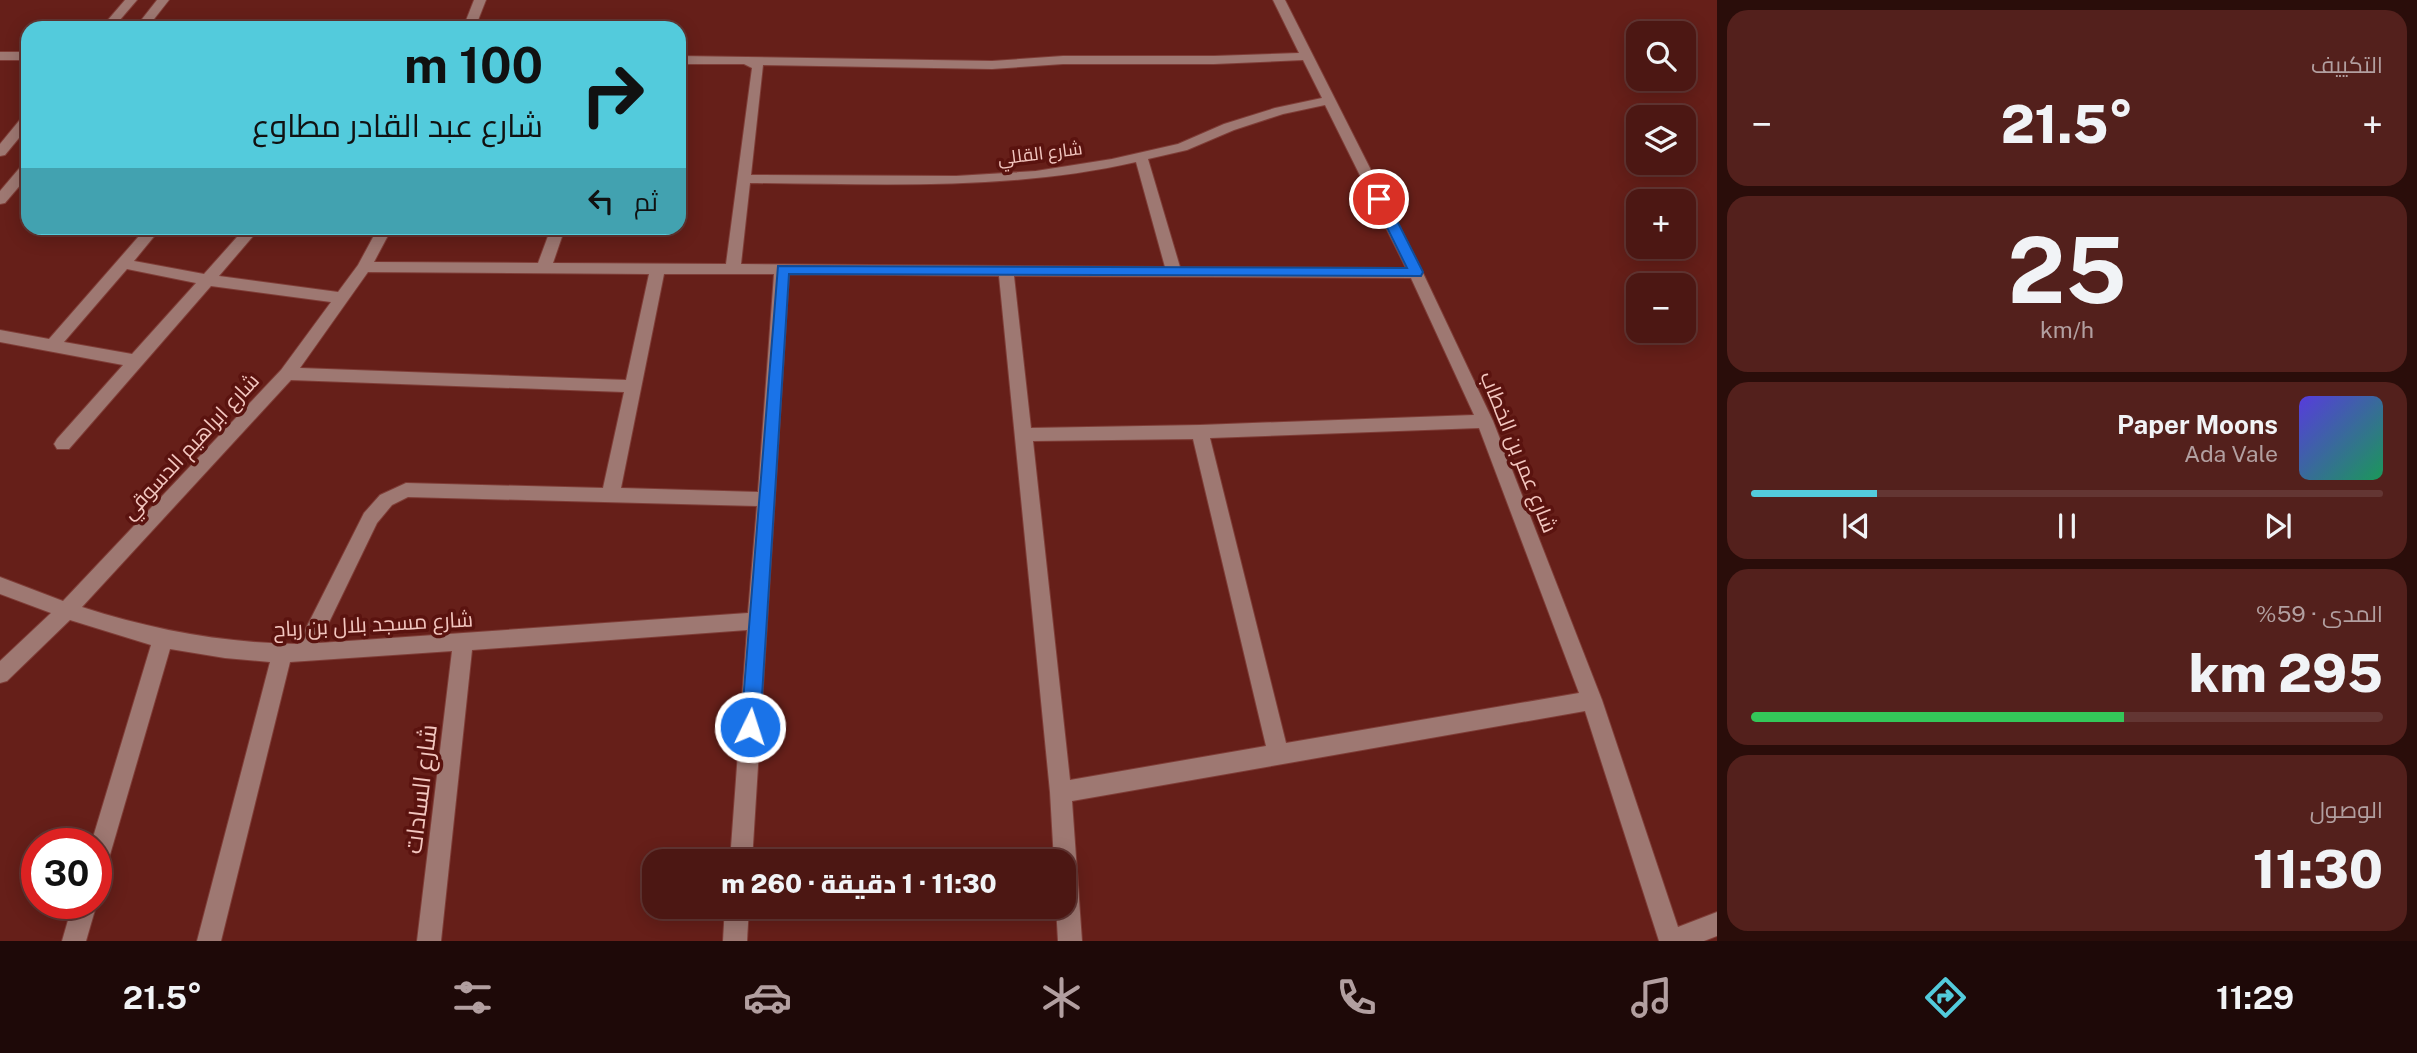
<!DOCTYPE html>
<html lang="ar">
<head>
<meta charset="utf-8">
<style>
  body { margin:0; font-family:"Public Sans",Cairo,sans-serif; background:#53201c; color:#f1f3f6; direction:rtl; height:100vh; display:flex; flex-direction:column; font-size:26px; white-space:nowrap }
  * { box-sizing:border-box; margin:0 }
  p { font-size:23px; color:#b29fa0 }
  .icon { flex:none; width:38px; height:38px; fill:none; stroke:currentColor; stroke-width:2; stroke-linecap:round; stroke-linejoin:round }
  .map { position:relative; flex:1; overflow:hidden; direction:ltr }
  .side { display:flex; flex-direction:column; gap:10px; padding:10px; background:#2a0d0a; width:700px }
  .side>* { flex:none }
  .banner { position:absolute; left:21px; top:21px; width:665px; height:214px; border-radius:21px; box-shadow:0 4px 18px #0003,0 0 0 2px #633633; direction:rtl; background:#53cbdc; color:#111; overflow:hidden }
  .controls { position:absolute; left:1626px; top:21px; display:grid; gap:14px }
  .controls a { display:grid; place-items:center; width:70px; height:70px; border-radius:14px; background:#4c1713; box-shadow:0 4px 18px #0003,0 0 0 2px #633633; font-size:35px }
  .speed { position:absolute; left:21px; top:828px; display:flex; gap:14px; font-size:35px; font-weight:700; text-align:center }
  .speed>* { display:grid; place-content:center; width:91px; height:91px; border-radius:50%; background:#4c1713; box-shadow:0 4px 18px #0003,0 0 0 2px #633633; line-height:1 }
  .speed .limit { border:10px solid #d22; background:#fff; color:#111 }
  .pin { position:absolute; display:grid; place-items:center; width:60px; height:60px; color:#fff; margin:-30px; border:4px solid #fff; border-radius:50%; box-shadow:0 2px 7px #0007 }
  .me { position:absolute; width:77px; margin:-38px; rotate:4deg; stroke-linejoin:round; filter:drop-shadow(0 0 5px #0008) }
  .turn { display:flex; align-items:center; gap:24px; height:147px; padding:0 28px; font-size:32px }
  .turn .icon { width:91px; height:91px; stroke-width:2.5 }
  .turn b { display:block; font-size:49px; line-height:60px }
  .then { display:flex; align-items:center; height:66px; padding:0 28px; background:#0003; gap:14px; font-size:26px }
  .big { font-size:52px; font-weight:800; line-height:1.1 }
  .side .widget { flex:1; display:flex; flex-direction:column; justify-content:center; gap:10px; min-width:0; padding:0 24px; border-radius:21px; background:#53201c }
  .side .dial { align-items:center; gap:0 }
  .dial b { font-size:91px; line-height:1 }
  .song { display:flex; align-items:center; gap:21px }
  .cover { width:84px; height:84px; border-radius:10px; background:linear-gradient(135deg,hsl(250 70% 55%),hsl(150 70% 35%)) }
  .played { height:7px; border-radius:4px; background:linear-gradient(90deg,#53cbdc 20%,#633633 20%) }
  .keys { display:flex; justify-content:space-around; direction:ltr }
  .heat { display:flex; justify-content:space-between; align-items:center; font-size:38px; direction:ltr }
  .charge { height:10px; border-radius:5px; background:linear-gradient(90deg,#34c759 59%,#633633 0) }
  .trip { position:absolute; left:642px; top:849px; width:434px; height:70px; border-radius:21px; background:#4c1713; box-shadow:0 4px 18px #0003,0 0 0 2px #633633; font-weight:800; line-height:70px; text-align:center; direction:rtl }
  .dock { display:flex; height:112px; justify-content:space-around; align-items:center; background:#1e0908; color:#b29fa0 }
  .dock .icon { width:49px; height:49px }
  .dock .current { color:#53cbdc }
  .dock b { font-size:32px; color:#f1f3f6 }
  main { display:flex; flex:1; min-height:0 }
  .map>svg:first-child { display:block }
</style>
</head>
<body>
<main>
<section class="side">
<div class="widget"><p>التكييف</p>
<div class="heat"><a>−</a><b class="big">21.5°</b><a>+</a></div>
</div>
<div class="widget dial"><b>25</b><p>km/h</p></div>
<div class="widget">
<div class="song"><i class="cover"></i><div><b>Paper Moons</b><p>Ada Vale</p></div></div>
<div class="played"></div>
<div class="keys"><svg class="icon" aria-label="previous" viewBox="0 0 24 24"><path d="M18 5L8 12l10 7zM5 5v14"/></svg><svg class="icon" aria-label="pause" viewBox="0 0 24 24"><path d="M8 5v14M16 5v14"/></svg><svg class="icon" aria-label="next" viewBox="0 0 24 24"><path d="M6 5l10 7-10 7zM19 5v14"/></svg></div>
</div>
<div class="widget"><p>المدى · 59%</p><b class="big">295 km</b><div class="charge"></div></div>
<div class="widget"><p>الوصول</p><b class="big">11:30</b></div>
</section>
<div class="map">
<svg width="1717" height="941" viewBox="0 0 1717 941">
  <rect width="100%" height="100%" fill="#661f19"/>
  <g fill="none" stroke-linecap="round" stroke-linejoin="round">
    <defs>
      <g id="minor">
        <path d="M125,0H137L113,28H101Z"/>
        <path d="M157,0H169L147,28H135Z"/>
        <path d="M474,0H486L475,28H463Z"/>
        <path d="M1273,0H1285L1423,273L1493,421L1602,700L1678,927L1717,912V936L1704,941H1659L1585,711L1072,801L1082,941H1058L1056,906H1064V861H1054L1050,792L999,276L789,274L752,861H730L747,630L472,650L441,941H417L452,651L290,662L221,941H197L270,662L225,658L170,649L107,865L104,873L96,876V844H91L151,645L70,620L7,681L0,683V661L51,613L0,594V577L63,601L281,370L331,302L211,286L69,449H57L54,444L57,439L123,365L0,342V330L49,339L146,228H161L134,261L204,274L245,228H260L219,276L338,292L358,265L378,228H392L374,262L538,263L551,228H565L553,263L726,264L752,68L744,64H679V56L992,61L1063,56H1214L1299,53ZM1303,60L1322,98L1275,108L1224,124L1178,144L1112,159L1036,171L956,176L751,175L763,65L992,69L1063,64H1214ZM1325,105L1406,268L1180,267L1148,159L1187,150L1234,130L1283,114ZM1136,162L1165,267L741,264L750,183C879,184 1009,191 1136,162ZM127,269L196,283L132,354L64,342ZM368,272L649,274L626,380L300,368ZM664,274H774L758,492L621,488ZM1014,276L1411,278L1474,415L1200,425L1031,428ZM291,380L624,392L603,488L406,483L380,495L364,513L298,644C224,643 153,630 82,607ZM1479,428L1579,693L1286,743L1210,438ZM1193,439L1266,746L1070,780L1033,441ZM408,497L757,506L748,613L319,643L377,523L392,505Z"/>
        <rect x="0" y="52" width="28" height="8"/>
        <path d="M28,115V127L5,155L0,156V144L23,116Z"/>
        <path d="M28,163V176L5,203L0,204V191L23,164Z"/>
        <path d="M73,903H97L86,941H62Z"/>
        <path d="M725,906H749L747,941H723Z"/>
      </g>
    </defs>
    <!-- minor casing -->
    <use href="#minor" stroke="#7f3d37" stroke-width="2"/>
    <!-- minor -->
    <use href="#minor" fill="#9e7872" fill-rule="evenodd"/>
  </g>
  <!-- route -->
  <path fill="#1a73e8" stroke="#114b97" stroke-width="2" d="M1379,195L1386,199L1423,272L1421,276L789,274L760,727L757,734L750,737L744,734L741,727L778,266L1407,268L1373,199Z"/>
  <g text-anchor="middle" dominant-baseline="central" stroke-width="7" stroke-linejoin="round" paint-order="stroke">
    <!-- far-street labels -->
    <g font-size="18" fill="#f3c7c0" stroke="#5a130f">
      <text transform="translate(1040 153) rotate(-7)">شارع القللي</text>
    </g>
    <!-- street labels -->
    <g font-size="21" fill="#f3c7c0" stroke="#5a130f">
      <text transform="translate(190 446) rotate(-47)">شارع ابراهيم الدسوقي</text>
      <text transform="translate(1519 452) rotate(68)">شارع عمر بن الخطاب</text>
      <text transform="translate(373 624) rotate(-3)">شارع مسجد بلال بن رباح</text>
    </g>
    <!-- near-street labels -->
    <g font-size="24" fill="#f3c7c0" stroke="#5a130f">
      <text transform="translate(420 789) rotate(-83)">شارع السادات</text>
    </g>
  </g>
</svg>
<div class="controls">
<a><svg class="icon" aria-label="search" viewBox="0 0 24 24"><circle cx="10" cy="10" r="6"/><path d="M15 15l6 6"/></svg></a>
<a><svg class="icon" aria-label="layers" viewBox="0 0 24 24"><path d="M12 4l9 5-9 5-9-5zM3 14l9 5 9-5"/></svg></a>
<a>+</a>
<a>−</a>
</div>
<div class="speed"><div class="limit">30</div></div>
<div class="pin" style="left:1379px;top:199px;background:#d93025"><svg class="icon" aria-label="arrive" viewBox="0 0 24 24"><path d="M6 21V4h12l-3 4 3 4H6"/></svg></div>
<svg class="me" style="left:750px;top:727px" viewBox="-20 -20 40 40"><circle r="17" fill="#1a73e8" stroke="#fff" stroke-width="3"/><path d="M0-11L8 9 0 5-8 9z" fill="#fff"/></svg>
<div class="trip">11:30 · 1 دقيقة · 260 m</div>
<div class="banner">
<div class="turn"><svg class="icon" aria-label="right" viewBox="0 0 24 24"><path d="M7 20v-9h11M14 6l5 5-5 5"/></svg><div><b>100 m</b>شارع عبد القادر مطاوع</div></div>
<div class="then">ثم<svg class="icon" aria-label="left" viewBox="0 0 24 24"><path d="M17 20v-9H6M10 6l-5 5 5 5"/></svg></div>
</div>
</div>
</main>
<nav class="dock">
<b>11:29</b>
<svg class="icon current" aria-label="directions" viewBox="0 0 24 24"><path d="M12 3l9 9-9 9-9-9zM9 14v-3h6M13 9l2 2-2 2"/></svg>
<svg class="icon" aria-label="music" viewBox="0 0 24 24"><path d="M9 18V5l10-2v13"/><circle cx="6" cy="18" r="3"/><circle cx="16" cy="16" r="3"/></svg>
<svg class="icon" aria-label="phone" viewBox="0 0 24 24"><path d="M5 4h4l2 5-3 2q2 4 5 5l2-3 5 2v4C11 20 4 13 5 4z"/></svg>
<svg class="icon" aria-label="climate" viewBox="0 0 24 24"><path d="M12 3v18M4 7l16 10M4 17L20 7"/></svg>
<svg class="icon" aria-label="car" viewBox="0 0 24 24"><path d="M5 17H2v-5l4-1 3-4h7l3 4 3 1v5h-3M9 17h6M6 11h13"/><circle cx="7" cy="17" r="2"/><circle cx="17" cy="17" r="2"/></svg>
<svg class="icon" aria-label="filters" viewBox="0 0 24 24"><path d="M4 7h16M4 17h16"/><circle cx="9" cy="7" r="2"/><circle cx="15" cy="17" r="2"/></svg>
<b>21.5°</b>
</nav>
</body>
</html>
